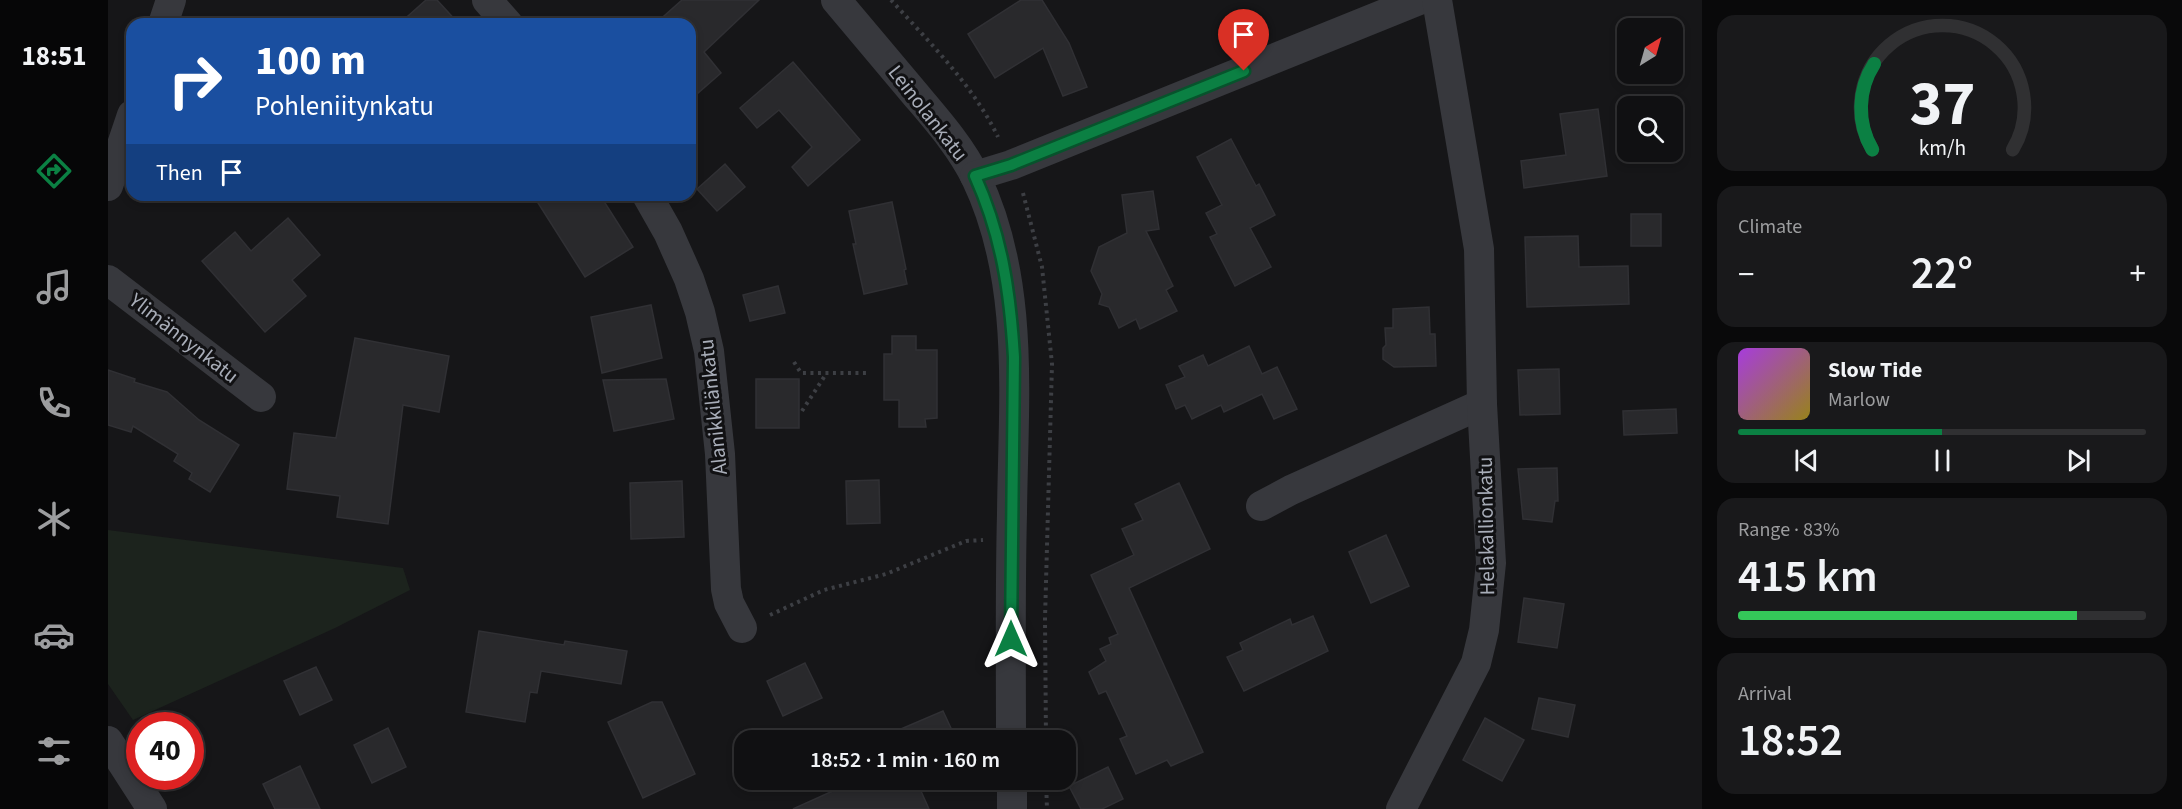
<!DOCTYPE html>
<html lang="en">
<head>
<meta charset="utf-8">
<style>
  body { margin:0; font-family:"Source Sans 3",sans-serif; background:#19191b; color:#f1f3f6; height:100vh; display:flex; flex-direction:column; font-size:22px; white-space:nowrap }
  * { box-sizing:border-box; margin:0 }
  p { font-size:20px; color:#9c9d9f }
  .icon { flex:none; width:33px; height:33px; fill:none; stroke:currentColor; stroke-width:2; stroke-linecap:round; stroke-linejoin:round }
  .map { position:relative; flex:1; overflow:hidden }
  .side { display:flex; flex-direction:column; gap:15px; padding:15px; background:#09090a; width:480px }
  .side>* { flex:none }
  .guide { position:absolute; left:18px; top:18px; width:570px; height:183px; border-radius:18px; box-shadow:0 3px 9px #0003,0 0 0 2px #303032; background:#1a4fa0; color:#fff; overflow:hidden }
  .needle { width:39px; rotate:37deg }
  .tools { position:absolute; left:1509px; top:18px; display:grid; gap:12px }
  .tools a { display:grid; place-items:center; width:66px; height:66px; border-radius:12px; background:#101012; box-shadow:0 3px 9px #0003,0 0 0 2px #303032; font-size:30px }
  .speed { position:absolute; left:18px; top:712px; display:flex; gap:12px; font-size:30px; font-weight:700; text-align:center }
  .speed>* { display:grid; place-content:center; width:78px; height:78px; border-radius:50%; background:#101012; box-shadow:0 3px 9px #0003,0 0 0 2px #303032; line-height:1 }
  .speed .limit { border:9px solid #d22; background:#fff; color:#111 }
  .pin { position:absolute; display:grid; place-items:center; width:51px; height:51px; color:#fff; margin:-62px -26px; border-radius:50% 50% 50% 0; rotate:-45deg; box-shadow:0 0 6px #0007 }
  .pin .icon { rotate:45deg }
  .me { position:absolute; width:66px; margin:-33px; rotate:0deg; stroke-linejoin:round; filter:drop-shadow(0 0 4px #0008) }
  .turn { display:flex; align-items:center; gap:21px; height:126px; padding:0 30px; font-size:27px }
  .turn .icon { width:78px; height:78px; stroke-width:2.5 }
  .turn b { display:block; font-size:42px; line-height:51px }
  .then { display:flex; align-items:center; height:57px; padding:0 30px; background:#0003; gap:12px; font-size:22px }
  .big { font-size:45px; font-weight:600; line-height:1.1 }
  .side .widget { flex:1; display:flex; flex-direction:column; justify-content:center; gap:9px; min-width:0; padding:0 21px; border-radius:18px; background:#19191b }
  .side .dial { align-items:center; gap:0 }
  .dial svg { height:156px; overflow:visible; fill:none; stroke:#303032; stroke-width:7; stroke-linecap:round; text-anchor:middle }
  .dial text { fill:#f1f3f6; stroke:none }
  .song { display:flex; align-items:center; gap:18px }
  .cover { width:72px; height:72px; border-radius:9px; background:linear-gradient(135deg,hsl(280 70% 55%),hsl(50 70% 35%)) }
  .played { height:6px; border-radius:3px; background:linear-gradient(90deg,#0b8043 50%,#303032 50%) }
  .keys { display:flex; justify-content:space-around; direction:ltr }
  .heat { display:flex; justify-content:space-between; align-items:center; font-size:33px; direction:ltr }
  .charge { height:9px; border-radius:4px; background:linear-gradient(90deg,#34c759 83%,#303032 0) }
  .trip { position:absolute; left:626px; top:730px; width:342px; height:60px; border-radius:18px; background:#101012; box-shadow:0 3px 9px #0003,0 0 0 2px #303032; font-weight:600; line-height:60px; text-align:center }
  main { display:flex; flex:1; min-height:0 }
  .tab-bar { display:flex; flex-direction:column; width:108px; justify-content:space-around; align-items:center; background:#060607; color:#9c9d9f }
  .tab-bar .icon { width:42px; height:42px }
  .tab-bar .current { color:#0b8043 }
  .tab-bar b { font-size:27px; color:#f1f3f6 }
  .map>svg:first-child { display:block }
</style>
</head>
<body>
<main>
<nav class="tab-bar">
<b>18:51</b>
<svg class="icon current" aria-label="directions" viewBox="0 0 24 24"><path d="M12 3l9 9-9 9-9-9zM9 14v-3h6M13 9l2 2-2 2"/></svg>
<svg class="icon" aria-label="music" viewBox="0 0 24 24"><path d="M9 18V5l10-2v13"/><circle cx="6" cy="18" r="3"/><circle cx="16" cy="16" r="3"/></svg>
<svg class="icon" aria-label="phone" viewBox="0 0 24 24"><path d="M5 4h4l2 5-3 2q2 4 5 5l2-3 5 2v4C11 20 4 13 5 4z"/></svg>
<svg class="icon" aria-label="climate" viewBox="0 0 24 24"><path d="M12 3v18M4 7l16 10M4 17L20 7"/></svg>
<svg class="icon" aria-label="car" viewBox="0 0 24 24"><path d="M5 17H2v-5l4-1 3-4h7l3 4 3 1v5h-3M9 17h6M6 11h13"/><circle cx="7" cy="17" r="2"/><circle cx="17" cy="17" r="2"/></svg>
<svg class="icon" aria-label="filters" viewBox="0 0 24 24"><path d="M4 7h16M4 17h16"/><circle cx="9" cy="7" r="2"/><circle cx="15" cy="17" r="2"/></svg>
</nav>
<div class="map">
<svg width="1594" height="809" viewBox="0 0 1594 809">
  <rect width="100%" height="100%" fill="#161618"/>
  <!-- green -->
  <path fill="#1c231d" d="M0,530L295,568L302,590L227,628L25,720L0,684Z"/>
  <!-- building -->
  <g fill="#29292c" stroke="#303034" stroke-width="1.5">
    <path d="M318,0H329L351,24H291Z"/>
    <path d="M574,0H651L596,52L613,73L582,100V24H547Z"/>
    <path d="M913,0H934L961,43L979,87L955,96L935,48L887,78L860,34Z"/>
    <path d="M685,62L752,140L700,186L684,167L704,147L671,110L649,128L632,108Z"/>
    <path d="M1490,109L1499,176L1416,188L1413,161L1458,155L1452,114Z"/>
    <path d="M1123,139L1148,186L1151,184L1167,215L1142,228L1163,267L1127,286L1102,237L1109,234L1098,213L1114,205L1089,157Z"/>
    <path d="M617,164L637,187L609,211L589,189Z"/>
    <path d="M1045,191L1051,229L1038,231L1065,286L1058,290L1069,311L1032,329L1028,319L1011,328L1001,307L991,304L994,294L983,271L991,247L1019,233L1014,195Z"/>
    <path d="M425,195H492L525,247L477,277Z"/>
    <path d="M784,202L798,269L796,270L799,284L756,294L745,244H748L741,211Z"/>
    <rect x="1523" y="214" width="30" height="32"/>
    <path d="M180,218L212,255L184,280L198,296L157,332L94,261L127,232L143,251Z"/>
    <path d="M1470,236L1471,267L1520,266L1521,304L1419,307L1417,237Z"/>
    <path d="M670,286L677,313L642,321L635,295Z"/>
    <path d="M543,305L554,358L494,373L483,317Z"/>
    <path d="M1321,307L1322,334H1327L1328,366L1286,367L1275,359V348L1278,345L1277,328H1285V309Z"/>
    <path d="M784,336H808V350H829V418L817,419L818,427H791V400H776V354H784Z"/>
    <path d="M247,338L341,356L331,412L295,405L280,524L229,517L232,496L179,489L186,433L228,438Z"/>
    <path d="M1141,346L1154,374L1169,367L1189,409L1166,419L1154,394L1116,412L1113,405L1084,419L1077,405L1068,409L1058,385L1077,377L1071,366L1095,355L1100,366Z"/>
    <path d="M1451,369L1452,414L1412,415L1410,370Z"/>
    <path d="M0,370L27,379L26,382L59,392L91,420L131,445L102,492L81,479L84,473L66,461L70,454L25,426L23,432L0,425Z"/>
    <path d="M558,379L566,419L506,431L495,380Z"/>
    <rect x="648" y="379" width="43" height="49"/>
    <path d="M1568,409L1569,433L1516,435L1515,411Z"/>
    <path d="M1449,468L1450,501H1447L1444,522L1415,519L1410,469Z"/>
    <path d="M771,480L772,523L739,524L738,481Z"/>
    <path d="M574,481L576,537L523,539L522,483Z"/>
    <path d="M1071,483L1102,549L1021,588L1095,752L1063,766L1059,760L1028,774L1012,739L1019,736L998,691L991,694L981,672L998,661L992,649L1003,644L1001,638L1010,634L983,575L1026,555L1014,529L1035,520L1027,504Z"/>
    <path d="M1278,535L1301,586L1263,603L1241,552Z"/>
    <path d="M1416,598L1456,604L1449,648L1410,642Z"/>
    <path d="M1205,616L1220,651L1136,691L1119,657L1135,650L1132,643L1182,619L1184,625Z"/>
    <path d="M371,631L456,645L457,641L519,651L513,684L433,671L429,693L422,692L417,722L358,712Z"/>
    <path d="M697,663L714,698L675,716L659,681Z"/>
    <path d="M208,667L224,700L192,715L176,681Z"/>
    <path d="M1431,698L1467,705L1460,737L1424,729Z"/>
    <path d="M544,702H554L587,774L535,798L500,722Z"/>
    <path d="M835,711L849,741H790L786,732Z"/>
    <path d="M1377,718L1416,740L1394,781L1355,760Z"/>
    <path d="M280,728L298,767L264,783L246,745Z"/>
    <path d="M192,766L212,809H167L155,784Z"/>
    <path d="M1000,767L1015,799L994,809H973L961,786Z"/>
    <path d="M749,780H808L821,809H685Z"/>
    <path d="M808,780H836L813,791Z"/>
  </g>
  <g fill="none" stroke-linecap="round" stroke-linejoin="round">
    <!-- path -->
    <g stroke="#3d3f44" stroke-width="4" stroke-dasharray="3 4.5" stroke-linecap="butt">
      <path d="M783,0C821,42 865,85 890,137"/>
      <path d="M915,193L934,267L944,364L937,619L938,741"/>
      <path d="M686,362L693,373H761"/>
      <path d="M694,411L718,374"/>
      <path d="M662,615L716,590L778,574L858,541L875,540"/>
      <path d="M938,780L939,809"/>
    </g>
    <!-- minor -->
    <g stroke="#37383d" stroke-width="30">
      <path d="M379,0L400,24"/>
      <path d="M728,0C754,31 781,63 807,94C829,120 853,147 868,178C918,282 905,402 904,514C902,590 903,665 903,741"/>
      <path d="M55,24L63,0"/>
      <path d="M867,176L903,165L1311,0"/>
      <path d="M0,186L24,115"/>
      <path d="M539,195L560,232L581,279L592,312L601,351L612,454L618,589L621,603L634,628"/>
      <path d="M0,280L153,397"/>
      <path d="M1153,506L1183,490L1374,404"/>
      <path d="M0,741L44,809"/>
      <path d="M904,809V780"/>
      <path d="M1293,809L1368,663L1376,630L1383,563L1374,404L1371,249L1329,0"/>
    </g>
  </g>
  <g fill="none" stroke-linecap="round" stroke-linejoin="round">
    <defs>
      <path id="route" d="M903,639L906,357C902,292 894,236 867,176L903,165L1136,71"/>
    </defs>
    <!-- route casing -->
    <use href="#route" stroke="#07532c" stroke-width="15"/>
    <!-- route -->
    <use href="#route" stroke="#0b8043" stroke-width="10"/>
  </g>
  <g text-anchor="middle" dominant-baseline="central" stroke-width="6" stroke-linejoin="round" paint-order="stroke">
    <!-- street labels -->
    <g font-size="21" fill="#a8adb8" stroke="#111113">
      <text transform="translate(820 113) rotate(52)">Leinolankatu</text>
      <text transform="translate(76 338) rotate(38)">Ylimännynkatu</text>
      <text transform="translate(605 407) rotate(-96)">Alanikkilänkatu</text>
      <text transform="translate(1378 526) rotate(-91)">Helakallionkatu</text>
    </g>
  </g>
</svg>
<div class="tools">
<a><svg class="needle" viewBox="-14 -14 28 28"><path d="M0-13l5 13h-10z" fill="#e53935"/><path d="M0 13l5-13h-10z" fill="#9c9d9f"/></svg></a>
<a><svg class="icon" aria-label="search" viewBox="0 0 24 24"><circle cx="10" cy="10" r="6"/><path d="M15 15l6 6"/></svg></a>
</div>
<div class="speed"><div class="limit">40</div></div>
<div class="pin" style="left:1136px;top:71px;background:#d93025"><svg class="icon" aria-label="arrive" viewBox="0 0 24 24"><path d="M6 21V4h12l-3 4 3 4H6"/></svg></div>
<svg class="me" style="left:903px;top:639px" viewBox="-20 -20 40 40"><path d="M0-17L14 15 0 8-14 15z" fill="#0b8043" stroke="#fff" stroke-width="4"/></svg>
<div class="trip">18:52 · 1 min · 160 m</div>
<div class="guide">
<div class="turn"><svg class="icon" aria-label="right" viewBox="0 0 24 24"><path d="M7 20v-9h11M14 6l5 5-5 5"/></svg><div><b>100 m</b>Pohleniitynkatu</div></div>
<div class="then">Then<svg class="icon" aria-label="arrive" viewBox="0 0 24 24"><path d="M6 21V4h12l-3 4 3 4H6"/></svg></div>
</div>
</div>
<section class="side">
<div class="widget dial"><svg viewBox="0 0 100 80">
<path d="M14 69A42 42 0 1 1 86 69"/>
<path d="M14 69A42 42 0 0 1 15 25" stroke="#0b8043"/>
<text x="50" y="56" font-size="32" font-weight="700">37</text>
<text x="50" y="72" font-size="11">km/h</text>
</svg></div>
<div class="widget"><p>Climate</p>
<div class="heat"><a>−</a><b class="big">22°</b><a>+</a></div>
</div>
<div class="widget">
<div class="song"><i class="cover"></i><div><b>Slow Tide</b><p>Marlow</p></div></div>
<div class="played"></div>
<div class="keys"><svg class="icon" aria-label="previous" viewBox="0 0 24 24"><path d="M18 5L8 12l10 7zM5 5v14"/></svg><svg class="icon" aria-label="pause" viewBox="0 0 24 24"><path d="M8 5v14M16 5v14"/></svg><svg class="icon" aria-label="next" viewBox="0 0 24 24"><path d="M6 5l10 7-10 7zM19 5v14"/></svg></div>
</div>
<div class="widget"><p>Range · 83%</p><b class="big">415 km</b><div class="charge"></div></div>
<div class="widget"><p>Arrival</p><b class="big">18:52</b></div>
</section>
</main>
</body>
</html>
